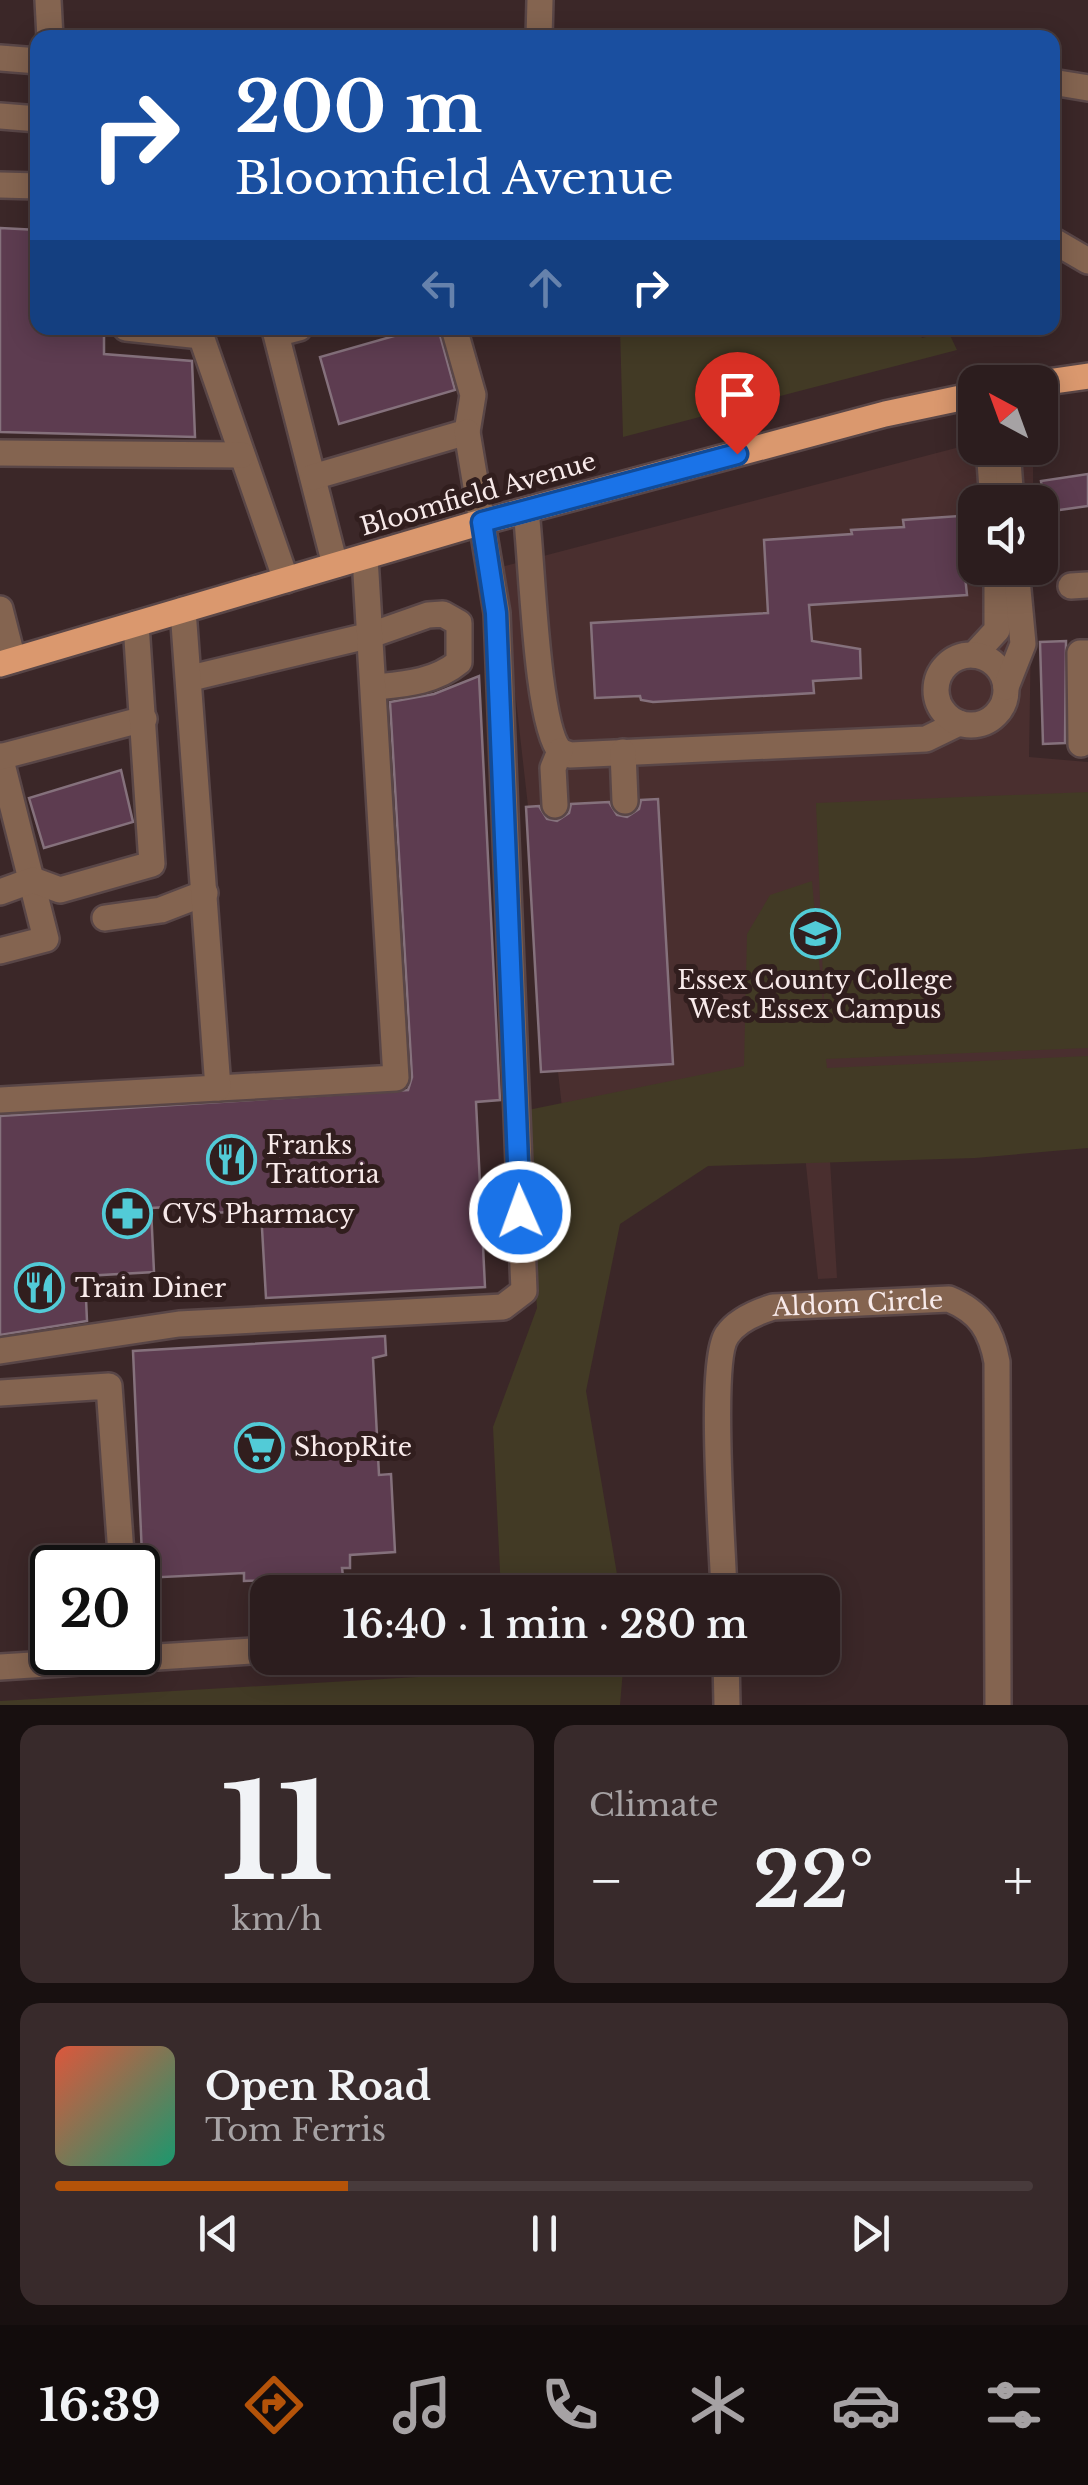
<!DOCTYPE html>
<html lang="en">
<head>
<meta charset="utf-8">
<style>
  body { margin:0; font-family:"Libre Baskerville",serif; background:#382a2b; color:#f1f3f6; height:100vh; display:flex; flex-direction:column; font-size:38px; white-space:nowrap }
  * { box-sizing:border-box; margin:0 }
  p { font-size:32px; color:#a6a2a4 }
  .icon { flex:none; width:55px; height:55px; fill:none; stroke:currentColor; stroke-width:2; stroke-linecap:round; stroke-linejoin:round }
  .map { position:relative; height:1705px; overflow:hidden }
  .panel { display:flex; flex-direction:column; gap:20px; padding:20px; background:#181010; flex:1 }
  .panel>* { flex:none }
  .hud { position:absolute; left:30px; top:30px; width:1030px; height:305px; border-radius:20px; box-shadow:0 5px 25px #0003,0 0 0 2px #483b3c; background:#1a4fa0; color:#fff; overflow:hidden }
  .needle { width:65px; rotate:319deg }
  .buttons { position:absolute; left:958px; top:365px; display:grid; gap:20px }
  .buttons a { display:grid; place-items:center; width:100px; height:100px; border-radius:20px; background:#2c1d1e; box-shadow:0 5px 25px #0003,0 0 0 2px #483b3c; font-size:50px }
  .speed { position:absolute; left:30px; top:1545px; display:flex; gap:20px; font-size:50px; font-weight:700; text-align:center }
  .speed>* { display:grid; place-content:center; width:130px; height:130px; border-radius:50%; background:#2c1d1e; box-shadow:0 5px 25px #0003,0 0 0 2px #483b3c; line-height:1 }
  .speed .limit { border:5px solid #111; border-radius:15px; background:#fff; color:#111 }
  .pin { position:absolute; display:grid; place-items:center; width:85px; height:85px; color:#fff; margin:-102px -42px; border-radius:50% 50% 50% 0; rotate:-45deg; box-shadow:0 0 10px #0007 }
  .pin .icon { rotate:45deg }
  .me { position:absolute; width:110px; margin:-55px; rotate:358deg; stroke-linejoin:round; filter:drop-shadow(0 0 8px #0008) }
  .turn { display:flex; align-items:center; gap:35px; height:210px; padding:0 40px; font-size:45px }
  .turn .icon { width:130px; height:130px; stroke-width:2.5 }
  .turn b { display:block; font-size:70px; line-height:85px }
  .lanes { display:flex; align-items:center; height:95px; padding:0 40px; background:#0003; justify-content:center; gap:50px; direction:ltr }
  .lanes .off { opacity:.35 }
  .big { font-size:75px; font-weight:600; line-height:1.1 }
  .panel .tile { flex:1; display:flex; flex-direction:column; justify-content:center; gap:15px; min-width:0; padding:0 35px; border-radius:20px; background:#382a2b }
  .panel .dial { align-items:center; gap:0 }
  .dial b { font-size:130px; line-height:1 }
  .song { display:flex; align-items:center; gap:30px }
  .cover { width:120px; height:120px; border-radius:15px; background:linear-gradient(135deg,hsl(10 70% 55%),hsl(160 70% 35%)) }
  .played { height:10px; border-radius:5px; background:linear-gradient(90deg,#b45309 30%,#483b3c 30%) }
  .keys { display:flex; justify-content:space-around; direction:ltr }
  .heat { display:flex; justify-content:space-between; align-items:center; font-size:55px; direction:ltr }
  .panel .tiles { flex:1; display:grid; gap:20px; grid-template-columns:1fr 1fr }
  .tile:last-child { grid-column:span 2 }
  .trip { position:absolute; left:250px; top:1575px; width:590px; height:100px; border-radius:20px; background:#2c1d1e; box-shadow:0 5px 25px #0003,0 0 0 2px #483b3c; font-weight:600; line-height:100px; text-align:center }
  .tab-bar { display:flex; height:160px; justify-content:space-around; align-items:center; background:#120c0c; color:#a6a2a4 }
  .tab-bar .icon { width:70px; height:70px }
  .tab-bar .selected { color:#b45309 }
  .tab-bar b { font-size:45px; color:#f1f3f6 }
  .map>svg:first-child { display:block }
</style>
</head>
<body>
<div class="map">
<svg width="1088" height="1705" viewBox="0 0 1088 1705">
  <rect width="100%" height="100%" fill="#3b2728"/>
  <!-- built -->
  <path fill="#4a2f2f" d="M975,443V448H1033V502H975V568H1032L1029,757L1088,762V1106L827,1110L837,1278L818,1279L801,1117L565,1134L501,567Z"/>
  <!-- green -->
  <g fill="#423a25">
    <path d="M620,328H917L922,338L948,331L957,350L623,437Z"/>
    <path d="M1088,792V1048L826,1059L827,1068L1088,1056V1148L975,1158L708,1166L620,1224L586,1391L620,1592H501L493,1427L537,1308L523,1111L744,1066L747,934L770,895L812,881L825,1027L816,803Z"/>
    <path d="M504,1658H624L620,1705H0V1701L504,1672Z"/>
  </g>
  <!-- building -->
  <g fill="#5d3c50" stroke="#85717c" stroke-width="2.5">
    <path d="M0,228L38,230V328H104V354L192,361L195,437L0,432Z"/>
    <path d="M422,328H438L455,390L339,424L320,357Z"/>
    <path d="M1088,474V506L1045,512L1041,481Z"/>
    <path d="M959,516L967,595L809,605L812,641L860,649L861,678L813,681L814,693L653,702L641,700L640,696L595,698L591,623L768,613L764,540L852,534L851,530L904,527L903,520Z"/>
    <path d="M1066,641L1065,743L1043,744L1040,642Z"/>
    <path d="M479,676L500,1100L476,1102L485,1287L266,1298L261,1211L207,1213L206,1205L151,1208L154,1272L85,1276L87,1321L0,1335V1116L408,1090L412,1077L390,702L434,694Z"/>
    <path d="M121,770L133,822L44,848L29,798Z"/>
    <path d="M658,799L673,1064L541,1072L526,807L539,806L547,819L557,821L569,813L571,804L609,802L617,815L627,817L639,809L641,800Z"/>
    <path d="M385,1336L386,1355L373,1358L379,1475L391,1474L395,1552L350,1555V1568H342L343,1576L244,1581V1573L143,1578L133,1351Z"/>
  </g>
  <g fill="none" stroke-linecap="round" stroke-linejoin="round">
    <defs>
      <g id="minor">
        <path d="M48,0L50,38"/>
        <path d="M539,38L540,0"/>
        <path d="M0,58L38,61"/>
        <path d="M1052,82L1088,88"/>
        <path d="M0,116L38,119"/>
        <path d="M0,185L38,186"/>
        <path d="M1052,240L1088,261"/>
        <path d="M126,328L201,336L286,580"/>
        <path d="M299,328L276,334L335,565"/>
        <path d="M989,448L993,502"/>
        <path d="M1007,448L1011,502"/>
        <path d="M0,453L242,455"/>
        <path d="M313,477L467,432L473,395L454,328"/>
        <path d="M526,511C532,558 536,724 560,751L570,755L926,739L959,723"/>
        <path d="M1071,586L1088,585"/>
        <path d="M0,609L13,660"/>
        <path d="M974,655L997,630V568"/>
        <circle cx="971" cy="690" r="35"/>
        <path d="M191,678L371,635L428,615L443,614L459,623V662C435,682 405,684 376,687"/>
        <path d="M1006,687L1023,644L1016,568"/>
        <path d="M1081,744L1080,653H1088"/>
        <path d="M623,752L625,801"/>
        <path d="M0,756L46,939L0,951"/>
        <path d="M0,757L144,719"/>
        <path d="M555,805L553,768L560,751"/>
        <path d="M0,892L33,880L60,890L152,864L136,624"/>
        <path d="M105,918L161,910L205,893"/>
        <path d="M218,1088L396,1078L365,557"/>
        <path d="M0,1100L218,1088L183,610"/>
        <path d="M0,1351L179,1324L503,1307L524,1291L497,613L467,432"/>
        <path d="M0,1393L109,1386L122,1568"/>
        <path id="s1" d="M724,1592C723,1550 708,1361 727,1335C737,1320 757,1312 773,1307L949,1299C980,1312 991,1330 997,1362L998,1705"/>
        <path d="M726,1658L727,1705"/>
        <path d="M0,1667L268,1650"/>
      </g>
      <g id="major">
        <path d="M1040,383L1088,376"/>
        <path d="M0,664L482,522L885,414L975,395"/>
      </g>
    </defs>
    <!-- minor casing -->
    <use href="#minor" stroke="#594647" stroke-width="30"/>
    <!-- major casing -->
    <use href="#major" stroke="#594647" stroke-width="30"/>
    <!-- minor -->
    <use href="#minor" stroke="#846450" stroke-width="25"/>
    <!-- major -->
    <use href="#major" stroke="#da986e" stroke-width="25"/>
  </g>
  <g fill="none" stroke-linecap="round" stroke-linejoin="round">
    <defs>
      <path id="route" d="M520,1212L496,613L482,522L737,454"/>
    </defs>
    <!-- route casing -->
    <use href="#route" stroke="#114b97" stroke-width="25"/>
    <!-- route -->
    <use href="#route" stroke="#1a73e8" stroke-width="18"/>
  </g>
  <!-- icons -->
  <defs>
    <symbol id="university-ring" viewBox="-11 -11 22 22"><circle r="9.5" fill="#311e1e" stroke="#52cbd7" stroke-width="1.5"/><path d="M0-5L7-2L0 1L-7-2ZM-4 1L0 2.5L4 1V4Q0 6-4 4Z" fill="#52cbd7"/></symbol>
    <symbol id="restaurant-ring" viewBox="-11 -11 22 22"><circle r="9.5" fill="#311e1e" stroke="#52cbd7" stroke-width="1.5"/><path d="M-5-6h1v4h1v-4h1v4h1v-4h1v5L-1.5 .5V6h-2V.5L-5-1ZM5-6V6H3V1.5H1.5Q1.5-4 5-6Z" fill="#52cbd7"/></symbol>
    <symbol id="pharmacy-ring" viewBox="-11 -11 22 22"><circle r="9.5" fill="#311e1e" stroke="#52cbd7" stroke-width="1.5"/><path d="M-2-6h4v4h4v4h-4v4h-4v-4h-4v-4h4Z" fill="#52cbd7"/></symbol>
    <symbol id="supermarket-ring" viewBox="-11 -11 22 22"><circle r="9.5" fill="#311e1e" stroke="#52cbd7" stroke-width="1.5"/><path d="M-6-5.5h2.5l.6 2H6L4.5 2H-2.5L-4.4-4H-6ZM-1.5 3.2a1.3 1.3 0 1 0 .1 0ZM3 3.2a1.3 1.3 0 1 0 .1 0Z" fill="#52cbd7"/></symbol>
  </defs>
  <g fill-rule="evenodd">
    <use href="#university-ring" x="788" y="906" width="55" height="55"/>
    <use href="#restaurant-ring" x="204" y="1132" width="55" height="55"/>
    <use href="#pharmacy-ring" x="100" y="1186" width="55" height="55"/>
    <use href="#restaurant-ring" x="12" y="1260" width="55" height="55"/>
    <use href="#supermarket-ring" x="232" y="1420" width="55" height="55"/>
  </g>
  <g text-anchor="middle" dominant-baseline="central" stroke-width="10" stroke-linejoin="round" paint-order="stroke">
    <!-- street labels -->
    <g font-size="25" fill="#f8eaea" stroke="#311e1e">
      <text transform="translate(478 494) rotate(-16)">Bloomfield Avenue</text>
      <text stroke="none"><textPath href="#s1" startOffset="398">Aldom Circle</textPath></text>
    </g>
    <!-- poi labels -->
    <g font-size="25" fill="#f8eaea" stroke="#311e1e" text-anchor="start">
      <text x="815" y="980" text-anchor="middle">Essex County College<tspan x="815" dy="29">West Essex Campus</tspan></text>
      <text x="266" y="1145">Franks<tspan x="266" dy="29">Trattoria</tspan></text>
      <text x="162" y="1214">CVS Pharmacy</text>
      <text x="75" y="1288">Train Diner</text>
      <text x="294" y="1447">ShopRite</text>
    </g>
  </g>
</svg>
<div class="buttons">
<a><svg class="needle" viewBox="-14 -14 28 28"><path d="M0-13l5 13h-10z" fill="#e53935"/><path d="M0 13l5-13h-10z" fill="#a6a2a4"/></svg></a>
<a><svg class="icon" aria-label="sound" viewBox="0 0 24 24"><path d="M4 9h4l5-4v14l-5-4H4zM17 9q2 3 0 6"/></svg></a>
</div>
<div class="speed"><div class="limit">20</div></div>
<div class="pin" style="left:737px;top:454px;background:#d93025"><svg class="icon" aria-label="arrive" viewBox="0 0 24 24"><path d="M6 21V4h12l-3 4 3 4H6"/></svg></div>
<svg class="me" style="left:520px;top:1212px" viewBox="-20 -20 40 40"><circle r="17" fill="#1a73e8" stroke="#fff" stroke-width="3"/><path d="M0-11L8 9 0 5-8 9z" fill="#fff"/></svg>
<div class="trip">16:40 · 1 min · 280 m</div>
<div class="hud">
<div class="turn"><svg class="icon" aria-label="right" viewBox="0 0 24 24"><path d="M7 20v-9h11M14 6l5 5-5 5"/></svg><div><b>200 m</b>Bloomfield Avenue</div></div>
<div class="lanes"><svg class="icon off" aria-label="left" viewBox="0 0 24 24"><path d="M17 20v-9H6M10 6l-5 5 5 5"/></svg><svg class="icon off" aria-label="ahead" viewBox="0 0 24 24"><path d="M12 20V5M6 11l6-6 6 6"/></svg><svg class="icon" aria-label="right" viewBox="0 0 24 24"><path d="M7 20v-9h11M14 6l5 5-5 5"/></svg></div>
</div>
</div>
<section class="panel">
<div class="tiles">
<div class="tile dial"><b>11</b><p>km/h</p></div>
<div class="tile"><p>Climate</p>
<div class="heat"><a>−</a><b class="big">22°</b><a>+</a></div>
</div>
<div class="tile">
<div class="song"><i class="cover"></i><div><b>Open Road</b><p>Tom Ferris</p></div></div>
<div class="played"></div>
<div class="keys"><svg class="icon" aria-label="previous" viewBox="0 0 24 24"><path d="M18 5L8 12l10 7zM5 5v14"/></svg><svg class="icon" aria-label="pause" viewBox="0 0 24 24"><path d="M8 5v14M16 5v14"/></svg><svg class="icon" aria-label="next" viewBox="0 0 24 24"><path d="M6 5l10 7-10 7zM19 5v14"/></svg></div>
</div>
</div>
</section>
<nav class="tab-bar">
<b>16:39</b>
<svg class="icon selected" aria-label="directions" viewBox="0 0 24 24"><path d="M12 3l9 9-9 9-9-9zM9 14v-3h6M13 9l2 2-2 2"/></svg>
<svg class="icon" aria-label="music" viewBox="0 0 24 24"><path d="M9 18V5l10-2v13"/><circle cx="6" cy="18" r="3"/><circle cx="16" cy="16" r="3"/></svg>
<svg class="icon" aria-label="phone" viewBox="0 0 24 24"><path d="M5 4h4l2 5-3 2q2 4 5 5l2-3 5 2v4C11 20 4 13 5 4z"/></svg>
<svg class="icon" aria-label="climate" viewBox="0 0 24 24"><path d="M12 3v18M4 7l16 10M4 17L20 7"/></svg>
<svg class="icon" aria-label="car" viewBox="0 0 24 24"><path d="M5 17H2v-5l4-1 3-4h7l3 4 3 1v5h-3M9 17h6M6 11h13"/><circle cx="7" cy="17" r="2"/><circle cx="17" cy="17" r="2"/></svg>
<svg class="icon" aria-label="filters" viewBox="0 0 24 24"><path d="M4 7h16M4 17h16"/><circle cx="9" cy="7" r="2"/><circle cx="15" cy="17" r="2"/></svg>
</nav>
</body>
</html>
